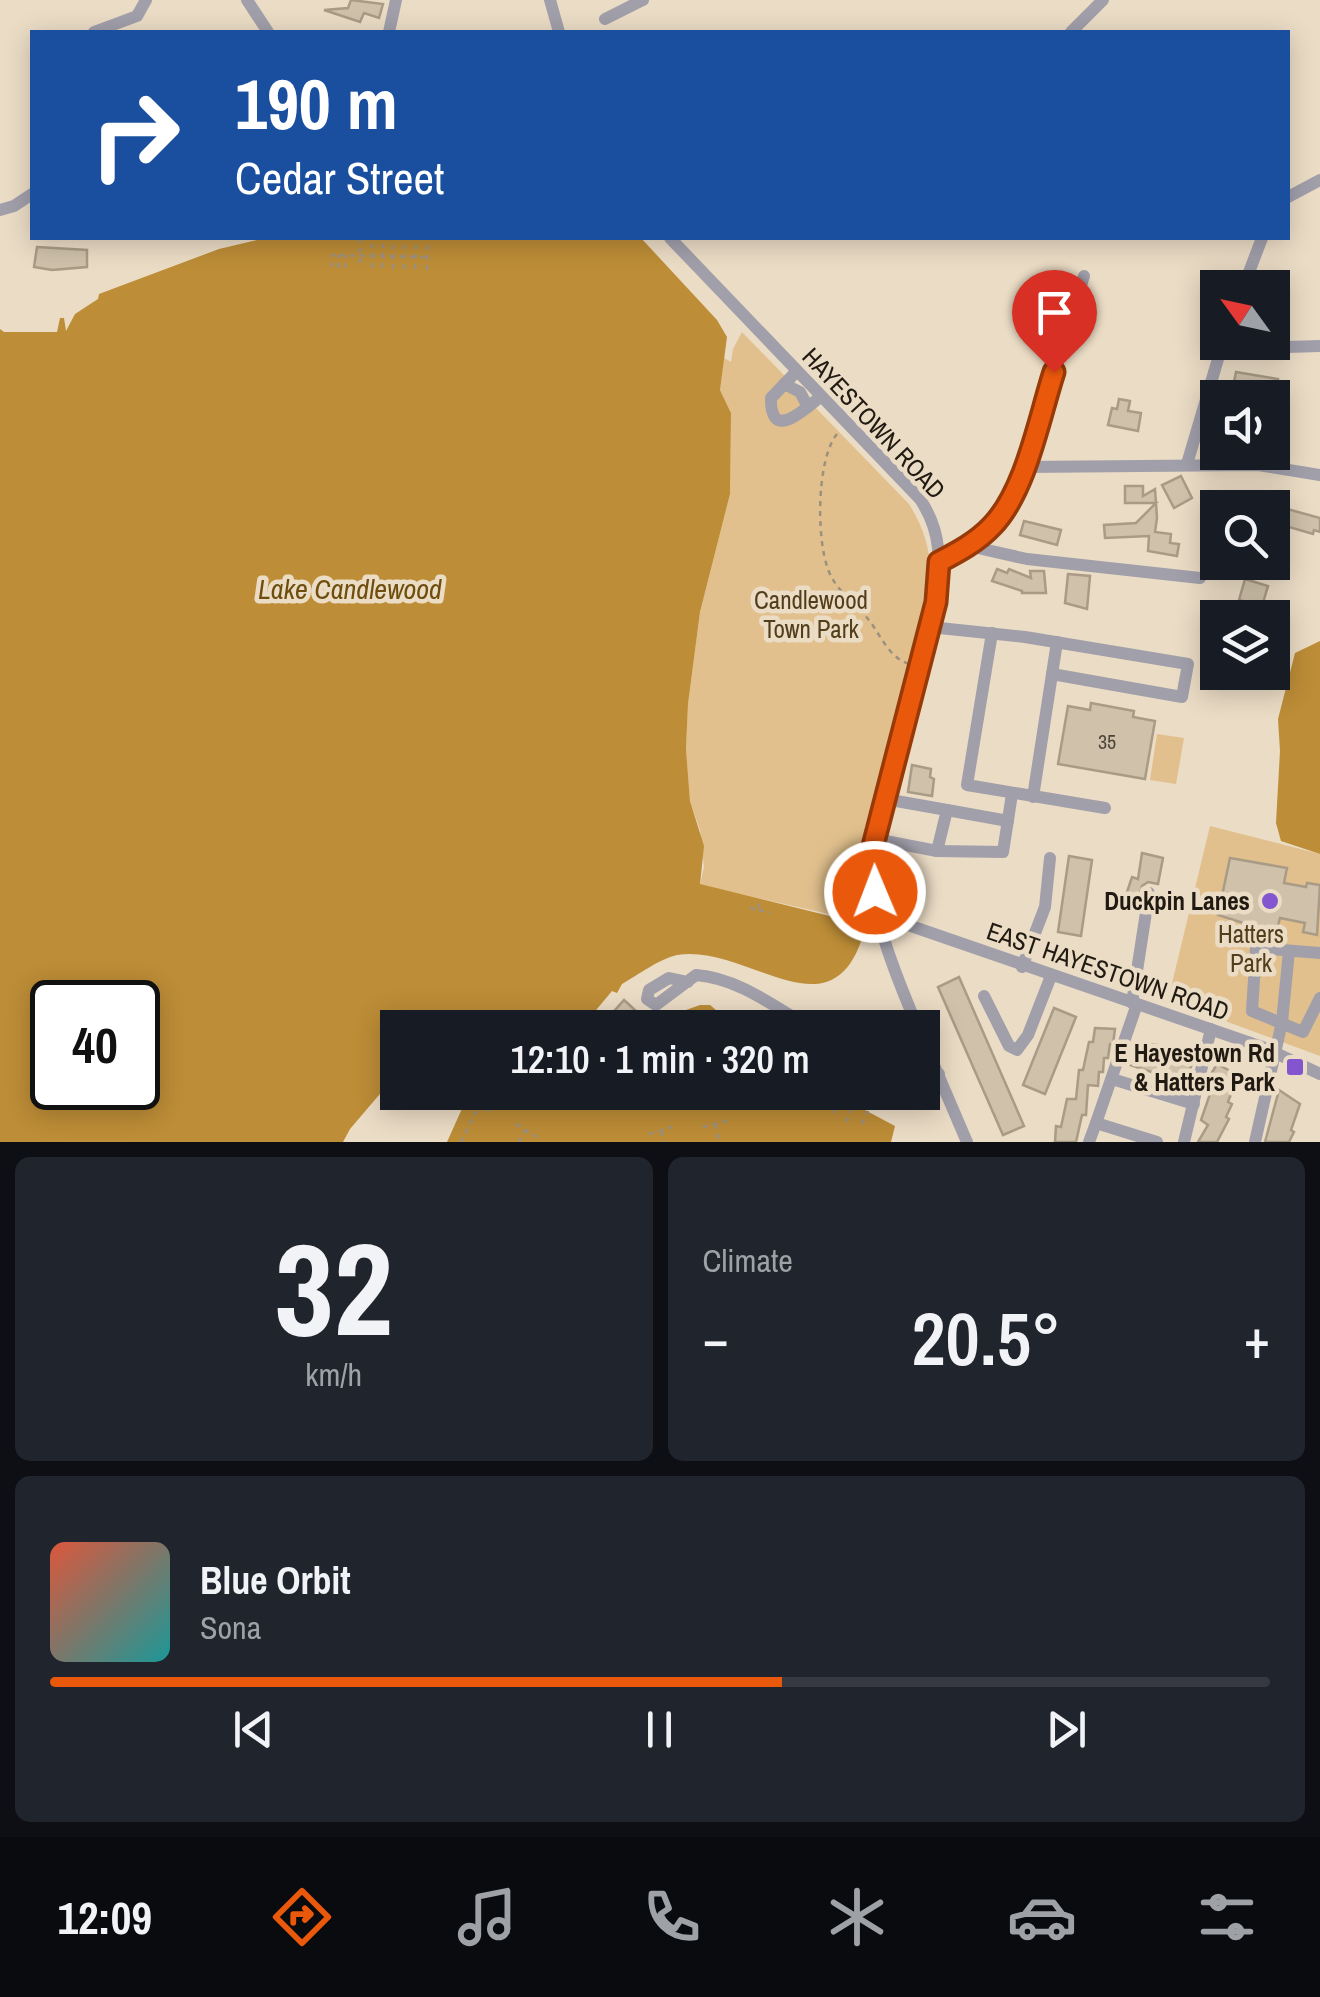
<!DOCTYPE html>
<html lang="en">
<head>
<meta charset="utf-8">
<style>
  body { margin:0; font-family:"Archivo Narrow",sans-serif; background:#20242c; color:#f1f3f6; height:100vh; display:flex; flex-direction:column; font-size:38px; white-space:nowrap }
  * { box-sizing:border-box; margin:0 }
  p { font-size:32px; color:#9ea1a6 }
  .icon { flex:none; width:55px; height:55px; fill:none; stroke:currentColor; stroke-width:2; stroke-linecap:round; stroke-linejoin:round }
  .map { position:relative; height:1142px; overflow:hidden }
  .details { display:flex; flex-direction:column; gap:15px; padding:15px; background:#0d0f14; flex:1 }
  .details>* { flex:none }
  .top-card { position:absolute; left:30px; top:30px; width:1260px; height:210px; border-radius:0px; box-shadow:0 5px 25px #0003; background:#1a4fa0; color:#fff; overflow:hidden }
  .needle { width:65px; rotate:303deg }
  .buttons { position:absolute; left:1200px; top:270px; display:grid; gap:20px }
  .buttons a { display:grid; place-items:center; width:90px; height:90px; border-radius:0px; background:#171b24; box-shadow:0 5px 25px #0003; font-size:50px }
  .speed { position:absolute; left:30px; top:980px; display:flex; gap:20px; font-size:50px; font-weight:700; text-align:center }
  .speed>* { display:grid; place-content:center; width:130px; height:130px; border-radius:50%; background:#171b24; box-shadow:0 5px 25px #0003; line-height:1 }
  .speed .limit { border:5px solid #111; border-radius:15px; background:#fff; color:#111 }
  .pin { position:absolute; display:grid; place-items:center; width:85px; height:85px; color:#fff; margin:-102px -42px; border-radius:50% 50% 50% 0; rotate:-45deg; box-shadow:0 0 10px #0007 }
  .pin .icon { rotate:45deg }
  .me { position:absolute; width:110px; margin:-55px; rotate:359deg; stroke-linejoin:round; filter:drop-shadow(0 0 8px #0008) }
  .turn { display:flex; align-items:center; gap:35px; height:210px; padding:0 40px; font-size:45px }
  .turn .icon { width:130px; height:130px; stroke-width:2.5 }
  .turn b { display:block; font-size:70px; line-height:85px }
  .big { font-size:75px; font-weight:600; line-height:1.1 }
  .details .card { flex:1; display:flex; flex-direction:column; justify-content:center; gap:15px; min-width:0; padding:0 35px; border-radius:15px; background:#20242c }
  .details .dial { align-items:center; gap:0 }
  .dial b { font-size:130px; line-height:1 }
  .song { display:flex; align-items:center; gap:30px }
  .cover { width:120px; height:120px; border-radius:15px; background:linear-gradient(135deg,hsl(10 70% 55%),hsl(180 70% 35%)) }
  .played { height:10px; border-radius:5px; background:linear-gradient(90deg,#ea580c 60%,#363941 60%) }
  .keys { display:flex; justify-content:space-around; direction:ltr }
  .heat { display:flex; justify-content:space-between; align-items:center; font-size:55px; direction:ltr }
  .details .tiles { flex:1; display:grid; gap:15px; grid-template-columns:1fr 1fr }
  .card:last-child { grid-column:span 2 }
  .trip { position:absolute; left:380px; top:1010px; width:560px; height:100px; border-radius:0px; background:#171b24; box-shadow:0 5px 25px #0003; font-weight:600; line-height:100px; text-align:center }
  .tab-bar { display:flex; height:160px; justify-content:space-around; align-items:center; background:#090b0e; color:#9ea1a6 }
  .tab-bar .icon { width:70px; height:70px }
  .tab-bar .current { color:#ea580c }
  .tab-bar b { font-size:45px; color:#f1f3f6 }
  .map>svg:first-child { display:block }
</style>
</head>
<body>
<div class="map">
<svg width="1320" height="1142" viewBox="0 0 1320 1142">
  <rect width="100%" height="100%" fill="#ebdcc5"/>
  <!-- green -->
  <g fill="#e1c08d">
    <path d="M742,332L909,504C923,527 929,545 931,572L873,815L864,875L867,913L851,919L700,885L704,867L700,830L690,801L686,749L688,704L700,612L730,494L731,413L720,390L724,358L731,362L733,349Z"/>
    <path d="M1157,734L1184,738L1176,784L1150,780Z"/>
    <path d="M1210,826L1320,854V1056L1168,1000Z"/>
  </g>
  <!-- water -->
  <g fill="#bd8d37" fill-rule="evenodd">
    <path d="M265,238H641L717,320L727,337L720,390L731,413L730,494L700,612L688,704L686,749L690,801L704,846L700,884L866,925C836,1045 750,943 677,955C659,959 638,975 622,984L617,993L612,991L582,1027L398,1028L397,1082L391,1081L350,1129L343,1142H0V329L4,332H57L60,318H64L66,331L75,314L98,299L99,294L219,249ZM52,1002H138V1088H52Z"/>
    <path d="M1320,641V854L1281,841L1276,823L1280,751L1278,719L1295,653Z"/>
    <path d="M700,1005H710L736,1027H652L669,1016Z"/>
    <path d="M457,1092L833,1093L895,1126L891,1142H447L465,1102Z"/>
  </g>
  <!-- building -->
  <g fill="#cfc1aa" stroke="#a99b85" stroke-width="2.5">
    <path d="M351,0L383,4L379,18L364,13L360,22L324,10L348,8Z"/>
    <path d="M37,247L87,250V267L52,270L34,267Z"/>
    <path d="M1236,372L1278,379L1276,392L1233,387Z"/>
    <path d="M1119,399L1130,401L1128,411L1141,413L1138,431L1108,425L1112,408L1117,409Z"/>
    <path d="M1181,476L1192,498L1174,508L1162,485Z"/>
    <path d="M1125,486H1143V496L1155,489L1157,518L1155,532L1171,534L1170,543L1179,544L1177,556L1148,551L1149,536L1105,538L1104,525L1136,523L1156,503H1125Z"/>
    <path d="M1280,507L1320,518V532L1314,530L1313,534L1275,523Z"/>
    <path d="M1024,521L1061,530L1057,545L1020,535Z"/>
    <path d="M997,569L1007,573L1009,569L1031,578L1030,571H1044L1046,593H1022V591L992,581Z"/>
    <path d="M1068,574L1090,576L1087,609L1065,603Z"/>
    <path d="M1245,579L1268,586L1262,606L1239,600Z"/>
    <path d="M1091,703L1134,711L1133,717L1155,721L1145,779L1058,764L1068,706L1090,710Z"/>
    <path d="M912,765L931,769L930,777L934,779L932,796L908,792Z"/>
    <path d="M1142,853L1163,858L1158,884L1148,882L1142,886L1138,901L1125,898L1132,877L1138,879Z"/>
    <path d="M1069,856L1092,860L1081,936L1058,932Z"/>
    <path d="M1230,858L1287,868L1284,883L1306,887L1307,883L1320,885L1317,935L1303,932L1305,923L1280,918L1277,930L1265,927V930L1218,915Z"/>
    <path d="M959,977L1024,1126L1003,1135L938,987Z"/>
    <path d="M624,1000L647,1021L642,1028L630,1024L626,1028H617L607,1019Z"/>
    <path d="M1054,1008L1076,1017L1045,1094L1023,1085Z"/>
    <path d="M1095,1028L1115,1029L1113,1044H1110L1108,1058H1104L1103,1072H1099L1098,1086L1088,1085L1086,1115H1082L1076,1142H1055L1056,1126L1061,1127L1067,1099H1076L1079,1070H1083L1089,1042H1093Z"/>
    <path d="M1138,1043L1166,1046L1193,1061L1185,1083L1130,1065Z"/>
    <path d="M1217,1064L1238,1075L1228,1102L1232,1104L1226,1117L1229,1119L1217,1142H1198L1208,1125L1201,1120L1210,1094L1207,1091L1213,1080L1210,1076Z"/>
    <path d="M1279,1090L1300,1104L1291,1130L1294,1132L1289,1142H1265Z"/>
  </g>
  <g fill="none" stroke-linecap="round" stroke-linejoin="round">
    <!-- path -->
    <g stroke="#9c907f" stroke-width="2.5" stroke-dasharray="5 5" stroke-linecap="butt">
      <path d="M360,238V267"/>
      <path d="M332,267V255L427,257"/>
      <path d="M338,268V255"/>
      <path d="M345,268V255"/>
      <path d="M372,268V244"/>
      <path d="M382,268L383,244"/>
      <path d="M393,269V245"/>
      <path d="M404,269V245"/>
      <path d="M415,269L416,245"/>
      <path d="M427,270L428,244"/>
      <path d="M837,434C816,459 815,549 832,578C840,593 857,605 868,619C881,635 888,657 909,664"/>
      <path d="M750,908L758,910L760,899"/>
      <path d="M759,910L770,913"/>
      <path d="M680,1012L689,1027"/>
      <path d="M667,1018L671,1028"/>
      <path d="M721,1028L728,1020"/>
      <path d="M806,1097L809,1092"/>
      <path d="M819,1106L826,1092"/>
      <path d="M834,1113L841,1096"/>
      <path d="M846,1122L855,1103"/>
      <path d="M516,1124L537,1137"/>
      <path d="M715,1124L719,1142"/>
      <path d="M862,1124L868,1111"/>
      <path d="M703,1127L727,1121"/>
      <path d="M661,1131L664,1142"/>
      <path d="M649,1134L672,1127"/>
      <path d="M461,1142L479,1106L490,1111"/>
      <path d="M519,1142L526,1130"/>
    </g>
    <!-- minor -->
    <g stroke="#a19faa" stroke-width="12">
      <path d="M247,0L268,32"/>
      <path d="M550,0L559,32"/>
      <path d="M605,19L643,0"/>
      <path d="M94,32L137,16L146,0"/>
      <path d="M389,32L396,0"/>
      <path d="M1071,32L1103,0"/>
      <path d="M1288,197L1320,180"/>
      <path d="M0,210L14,206L32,194"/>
      <path d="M670,238L920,499C943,534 940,561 935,602L873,847C867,909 894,971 918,1028"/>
      <path d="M1243,288L1262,238"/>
      <path d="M1221,349L1320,346"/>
      <path d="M796,372L771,398C770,443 805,409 820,397"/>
      <path d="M784,384L800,392L808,407"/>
      <path d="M1187,464L1223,342"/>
      <path d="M1023,467L1084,276"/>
      <path d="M969,546L1027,559L1200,578"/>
      <path d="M939,562C985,538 1006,516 1023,467L1258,465L1320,475"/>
      <path d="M930,627L1025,637L1188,664L1182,697L1052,674"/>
      <path d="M992,633L967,785L1105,808"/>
      <path d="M1033,797L1057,642"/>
      <path d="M947,810L1008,821"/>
      <path d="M875,839L937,851L947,810L885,799"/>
      <path d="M937,851L1003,852L1012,794"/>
      <path d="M879,915L1265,1048L1320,1074"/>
      <path d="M1320,953L1256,948L1252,1011L1303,1032L1320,998"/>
      <path d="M1022,967L1045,907L1050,858"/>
      <path d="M688,982L669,978L649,990L647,999L656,1005L696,975C738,978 775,1007 811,1028"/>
      <path d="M984,996L1009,1046L1017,1050L1028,1035L1051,976"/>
      <path d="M1132,1003L1149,893"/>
      <path d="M1137,1004L1096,1123L1157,1142"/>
      <path d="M922,1037L967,1142"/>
      <path d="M1112,1079L1194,1104"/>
      <path d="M922,1080L939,1074"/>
      <path d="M1089,1142L1096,1123"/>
      <path d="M1184,1142L1211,1029"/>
      <path d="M1255,1142L1282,1022L1289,951"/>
    </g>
  </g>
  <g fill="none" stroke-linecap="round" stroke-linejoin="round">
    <defs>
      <path id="route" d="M875,892L871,870L873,846L936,602L939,562C958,552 977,542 992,526C1026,491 1039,418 1054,372"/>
    </defs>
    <!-- route casing -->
    <use href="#route" stroke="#983908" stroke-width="25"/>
    <!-- route -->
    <use href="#route" stroke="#ea580c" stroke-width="18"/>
  </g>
  <!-- markers -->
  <g fill="#8356cf" stroke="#ebdcc5" stroke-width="4">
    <circle cx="1270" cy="901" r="10"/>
    <rect x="1285" y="1057" width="20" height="20" rx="5"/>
  </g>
  <g text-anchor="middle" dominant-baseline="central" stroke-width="9" stroke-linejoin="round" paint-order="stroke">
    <!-- number labels -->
    <g font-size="20" fill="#4c4438">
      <text x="1107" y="741">35</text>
    </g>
    <!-- street labels -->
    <g font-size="25" fill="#201a12" stroke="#ebdcc5">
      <text transform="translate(874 423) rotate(47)">HAYESTOWN ROAD</text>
      <text transform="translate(1108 971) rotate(19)">EAST HAYESTOWN ROAD</text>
    </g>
    <!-- park labels -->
    <g font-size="25" fill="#533e1b" stroke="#ebdcc5">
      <text x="811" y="600">Candlewood<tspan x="811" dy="29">Town Park</tspan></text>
      <text x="1251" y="934">Hatters<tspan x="1251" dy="29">Park</tspan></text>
    </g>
    <!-- poi labels -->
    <g font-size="25" font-weight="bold" fill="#201a12" stroke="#ebdcc5" text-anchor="end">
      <text x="1250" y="901">Duckpin Lanes</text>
      <text x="1275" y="1053">E Hayestown Rd<tspan x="1275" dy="29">&amp; Hatters Park</tspan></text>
    </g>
    <!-- water labels -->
    <g font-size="28" font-style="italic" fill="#6f4e0d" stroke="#ebdcc5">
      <text x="350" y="589">Lake Candlewood</text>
    </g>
  </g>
</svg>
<div class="buttons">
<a><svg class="needle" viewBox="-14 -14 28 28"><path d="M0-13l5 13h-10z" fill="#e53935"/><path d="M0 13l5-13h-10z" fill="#9ea1a6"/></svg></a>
<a><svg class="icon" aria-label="sound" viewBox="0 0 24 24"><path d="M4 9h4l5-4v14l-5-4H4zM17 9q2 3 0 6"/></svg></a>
<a><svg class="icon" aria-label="search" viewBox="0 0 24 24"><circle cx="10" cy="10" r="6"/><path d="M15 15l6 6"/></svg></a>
<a><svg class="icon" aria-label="layers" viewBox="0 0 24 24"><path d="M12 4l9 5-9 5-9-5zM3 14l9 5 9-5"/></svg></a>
</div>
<div class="speed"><div class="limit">40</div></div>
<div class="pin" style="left:1054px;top:372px;background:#d93025"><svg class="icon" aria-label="arrive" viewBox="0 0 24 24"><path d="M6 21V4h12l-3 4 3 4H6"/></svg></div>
<svg class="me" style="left:875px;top:892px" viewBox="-20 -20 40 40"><circle r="17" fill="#ea580c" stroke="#fff" stroke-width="3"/><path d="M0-11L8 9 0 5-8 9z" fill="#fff"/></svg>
<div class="trip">12:10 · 1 min · 320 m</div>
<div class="top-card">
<div class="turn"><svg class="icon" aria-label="right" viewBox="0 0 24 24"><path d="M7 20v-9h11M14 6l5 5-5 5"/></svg><div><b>190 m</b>Cedar Street</div></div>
</div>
</div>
<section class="details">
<div class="tiles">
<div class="card dial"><b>32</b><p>km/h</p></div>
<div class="card"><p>Climate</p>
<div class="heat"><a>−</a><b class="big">20.5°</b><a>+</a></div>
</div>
<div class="card">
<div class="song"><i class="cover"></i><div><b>Blue Orbit</b><p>Sona</p></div></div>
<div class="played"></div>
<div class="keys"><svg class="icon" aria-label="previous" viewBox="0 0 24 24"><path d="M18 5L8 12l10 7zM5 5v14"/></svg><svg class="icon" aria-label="pause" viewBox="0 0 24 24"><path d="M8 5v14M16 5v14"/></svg><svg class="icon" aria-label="next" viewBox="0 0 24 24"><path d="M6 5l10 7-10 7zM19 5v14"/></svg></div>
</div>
</div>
</section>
<nav class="tab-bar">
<b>12:09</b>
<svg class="icon current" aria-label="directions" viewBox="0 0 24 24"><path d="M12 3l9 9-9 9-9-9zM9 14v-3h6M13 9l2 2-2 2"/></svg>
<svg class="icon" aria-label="music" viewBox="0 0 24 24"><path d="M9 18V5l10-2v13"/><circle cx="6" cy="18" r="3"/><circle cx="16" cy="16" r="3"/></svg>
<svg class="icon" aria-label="phone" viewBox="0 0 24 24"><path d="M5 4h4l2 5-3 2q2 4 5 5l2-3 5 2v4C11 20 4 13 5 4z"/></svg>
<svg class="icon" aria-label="climate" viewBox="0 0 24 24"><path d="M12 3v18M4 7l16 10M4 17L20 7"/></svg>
<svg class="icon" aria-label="car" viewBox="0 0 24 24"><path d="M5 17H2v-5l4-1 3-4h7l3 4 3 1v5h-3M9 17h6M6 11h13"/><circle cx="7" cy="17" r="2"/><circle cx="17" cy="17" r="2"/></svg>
<svg class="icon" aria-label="filters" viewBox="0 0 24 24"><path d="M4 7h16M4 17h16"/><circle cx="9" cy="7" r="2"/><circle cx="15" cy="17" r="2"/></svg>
</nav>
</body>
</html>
